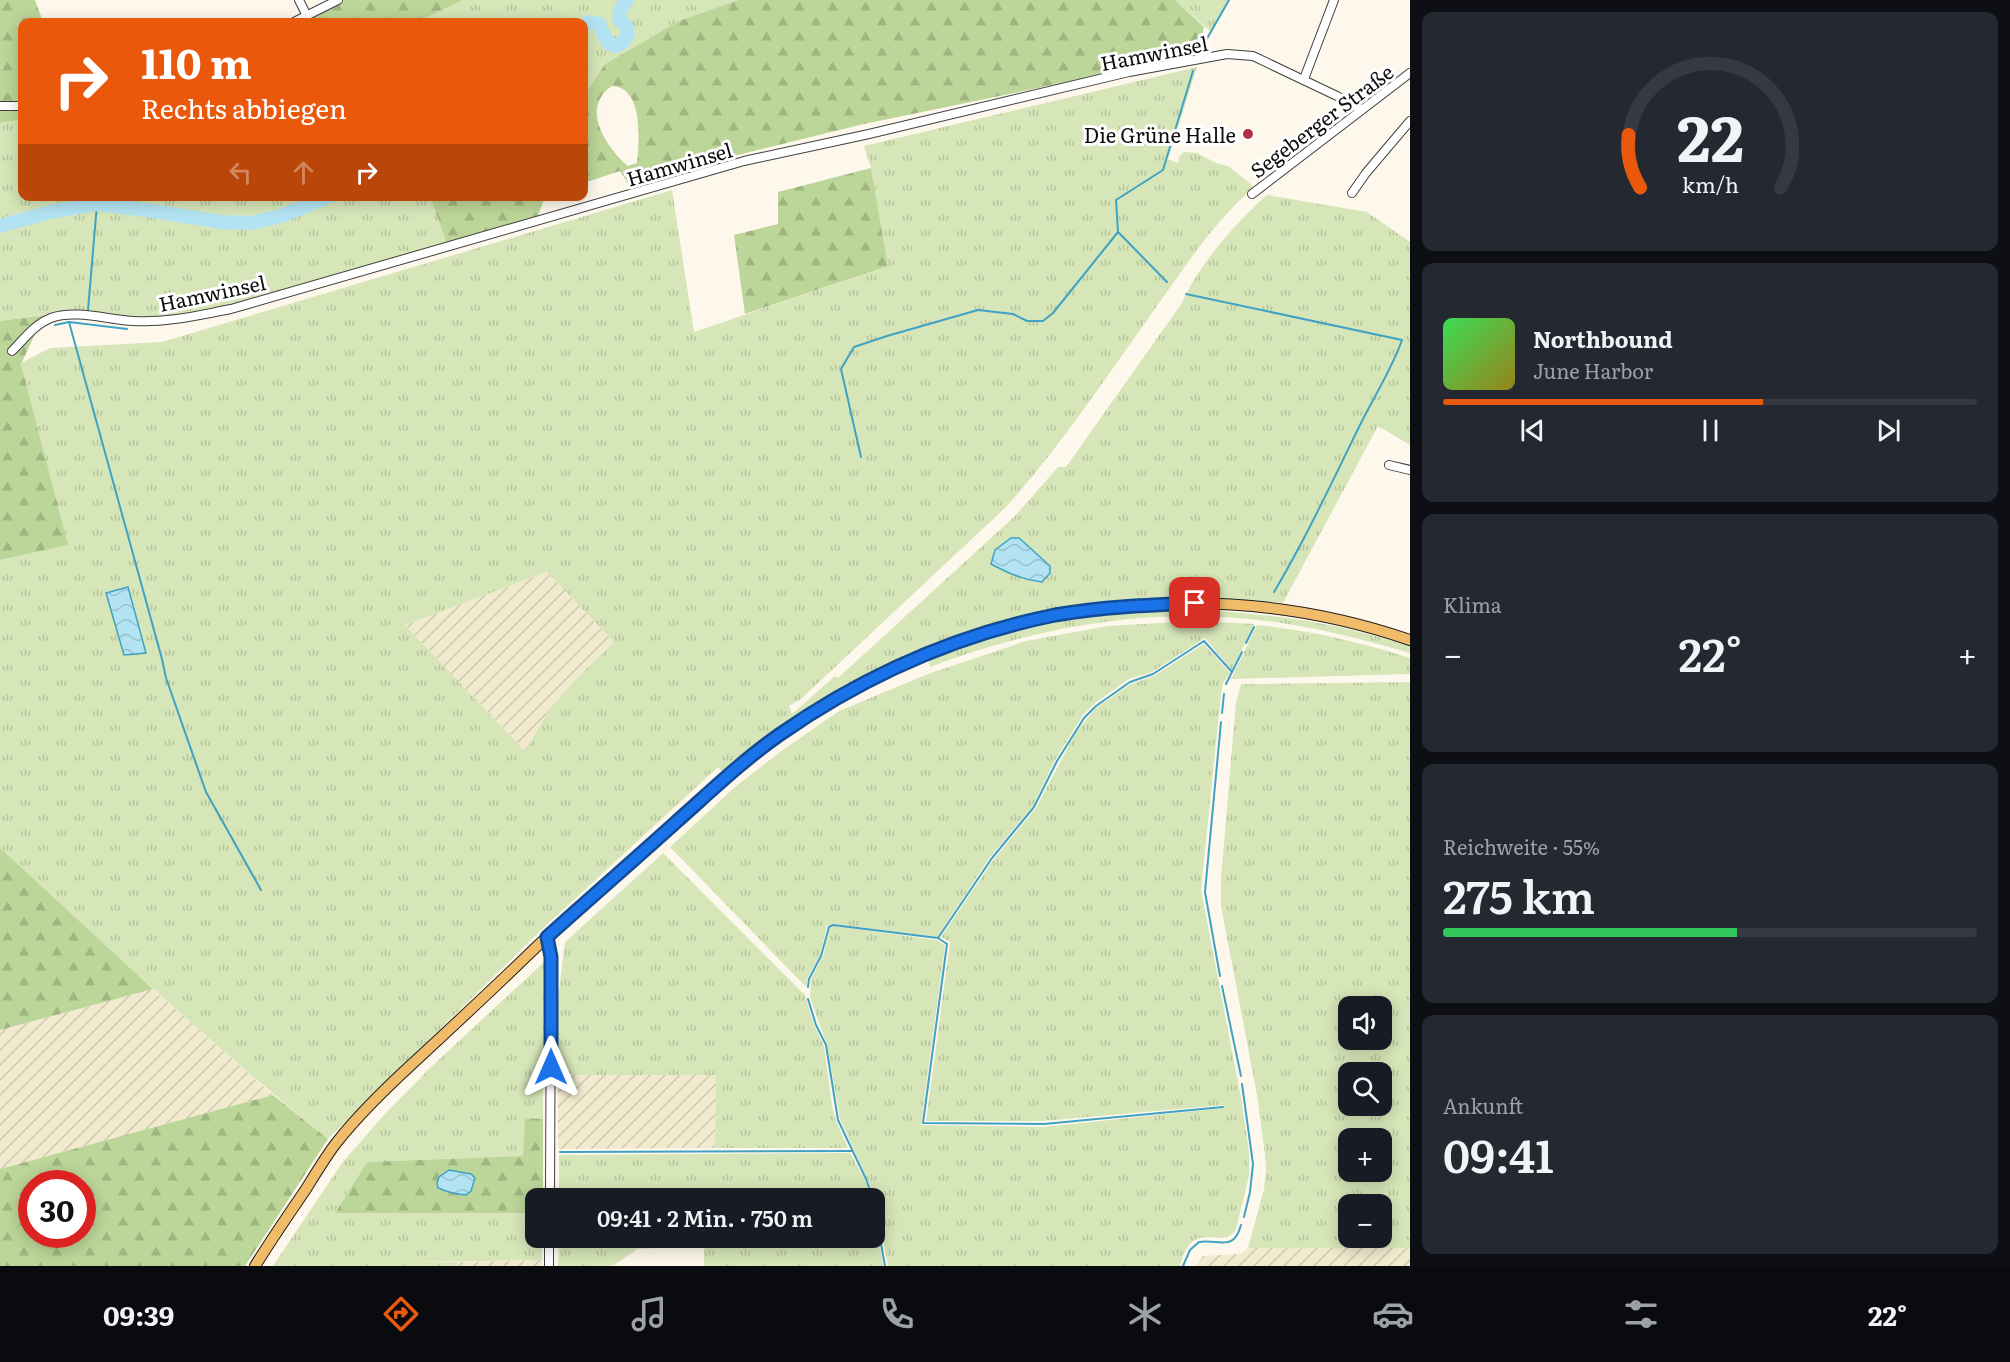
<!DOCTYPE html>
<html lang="de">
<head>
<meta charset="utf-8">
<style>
  body { margin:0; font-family:Literata,serif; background:#242831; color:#f1f3f6; height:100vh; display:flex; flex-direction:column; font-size:22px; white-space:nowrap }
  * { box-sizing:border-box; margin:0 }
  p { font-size:20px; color:#9ea1a6 }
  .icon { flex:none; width:33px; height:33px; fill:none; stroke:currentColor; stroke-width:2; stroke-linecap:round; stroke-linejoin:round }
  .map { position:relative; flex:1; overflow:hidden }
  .side { display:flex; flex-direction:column; gap:12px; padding:12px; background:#0d0f14; width:600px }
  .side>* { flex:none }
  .banner { position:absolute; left:18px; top:18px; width:570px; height:183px; border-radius:12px; box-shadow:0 3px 15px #0003; background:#ea580c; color:#fff; overflow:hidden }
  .buttons { position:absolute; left:1338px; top:996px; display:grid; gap:12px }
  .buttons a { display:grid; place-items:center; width:54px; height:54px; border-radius:12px; background:#171b24; box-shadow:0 3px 15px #0003; font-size:30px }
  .speed { position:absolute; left:18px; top:1170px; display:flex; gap:12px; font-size:30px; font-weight:700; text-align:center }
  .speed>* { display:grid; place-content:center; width:78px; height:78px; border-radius:50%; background:#171b24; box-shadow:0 3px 15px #0003; line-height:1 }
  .speed .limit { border:9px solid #d22; background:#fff; color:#111 }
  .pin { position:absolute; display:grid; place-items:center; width:51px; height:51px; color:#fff; margin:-26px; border-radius:12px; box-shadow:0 3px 9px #0006 }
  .me { position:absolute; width:66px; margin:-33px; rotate:0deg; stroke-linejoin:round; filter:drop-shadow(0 0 4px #0008) }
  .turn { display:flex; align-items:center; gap:21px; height:126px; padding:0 24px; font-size:27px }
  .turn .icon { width:78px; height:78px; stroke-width:2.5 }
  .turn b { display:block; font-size:42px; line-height:51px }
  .lanes { display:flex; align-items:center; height:57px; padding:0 24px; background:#0003; justify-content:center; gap:30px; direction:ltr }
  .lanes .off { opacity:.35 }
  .big { font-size:45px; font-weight:600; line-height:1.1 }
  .side .tile { flex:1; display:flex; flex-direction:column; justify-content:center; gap:9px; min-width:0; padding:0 21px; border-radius:12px; background:#242831 }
  .side .dial { align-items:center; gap:0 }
  .dial svg { height:156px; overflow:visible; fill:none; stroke:#363941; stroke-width:7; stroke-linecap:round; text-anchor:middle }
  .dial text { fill:#f1f3f6; stroke:none }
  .song { display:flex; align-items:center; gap:18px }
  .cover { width:72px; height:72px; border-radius:9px; background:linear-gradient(135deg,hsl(130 70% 55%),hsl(50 70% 35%)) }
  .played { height:6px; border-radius:3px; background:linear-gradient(90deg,#ea580c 60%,#363941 60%) }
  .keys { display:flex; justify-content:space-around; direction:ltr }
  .heat { display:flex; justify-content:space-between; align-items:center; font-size:33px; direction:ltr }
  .charge { height:9px; border-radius:4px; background:linear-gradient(90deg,#34c759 55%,#363941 0) }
  .trip { position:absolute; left:525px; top:1188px; width:360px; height:60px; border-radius:12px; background:#171b24; box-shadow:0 3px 15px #0003; font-weight:600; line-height:60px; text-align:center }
  .tab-bar { display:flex; height:96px; justify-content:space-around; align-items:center; background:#090b0e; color:#9ea1a6 }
  .tab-bar .icon { width:42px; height:42px }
  .tab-bar .active { color:#ea580c }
  .tab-bar b { font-size:27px; color:#f1f3f6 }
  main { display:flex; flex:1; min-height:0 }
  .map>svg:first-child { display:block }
</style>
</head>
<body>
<main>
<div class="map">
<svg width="1410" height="1266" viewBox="0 0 1410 1266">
  <defs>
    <pattern id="farmland-furrows" width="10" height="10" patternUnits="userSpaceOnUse" patternTransform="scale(1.5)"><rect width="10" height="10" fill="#f2eace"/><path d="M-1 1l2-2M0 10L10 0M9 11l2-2" fill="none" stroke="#cec8b0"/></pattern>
    <pattern id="grass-tufts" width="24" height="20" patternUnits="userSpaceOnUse" patternTransform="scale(1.5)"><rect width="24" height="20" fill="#d6e6b8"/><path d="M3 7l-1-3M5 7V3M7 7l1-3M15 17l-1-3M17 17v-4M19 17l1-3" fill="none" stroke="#b6c49d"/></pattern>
    <pattern id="forest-firs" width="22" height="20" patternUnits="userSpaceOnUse" patternTransform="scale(1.5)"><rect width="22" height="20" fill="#bcd598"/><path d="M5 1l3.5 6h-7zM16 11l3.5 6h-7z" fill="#a0b682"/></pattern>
    <pattern id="water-waves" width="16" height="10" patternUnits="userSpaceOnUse" patternTransform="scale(1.5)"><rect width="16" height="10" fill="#b3e3f2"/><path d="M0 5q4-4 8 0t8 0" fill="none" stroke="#99c2ce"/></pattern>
  </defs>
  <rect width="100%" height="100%" fill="#fef8ec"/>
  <!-- farmland -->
  <g fill="url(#farmland-furrows)">
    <path d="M547,572L614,642L574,681L551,707L526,752L405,625Z"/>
    <path d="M153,989L273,1095L0,1169V1030Z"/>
    <path d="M558,1075H716L715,1148L558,1149Z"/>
    <path d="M1248,1248H1410V1266H1196L1203,1256L1240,1254Z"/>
    <path d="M542,1260V1266H457V1262Z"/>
  </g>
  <!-- grass -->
  <g fill="url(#grass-tufts)" fill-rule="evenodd">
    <path d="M463,0H738L679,21L605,64L584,96V22H417Z"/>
    <path d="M1175,0H1229L1211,32Z"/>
    <path d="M1197,67L1168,159L1178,163L1179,157L1184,152L1197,153L1216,163L1228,166L1252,185V189C1214,222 1186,265 1157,306C1108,374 1062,445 1006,507L801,699L789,706L792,714L835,676L838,678L1015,516L1058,467H1066L1182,303C1197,267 1237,221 1267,195L1367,212L1410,242V445L1378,426L1283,603C1221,597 1159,595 1097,603C960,619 827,682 723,773L718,767L539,932L328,1139C214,1047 107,947 0,848V560L67,545L21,363L50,348L162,342L672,190L694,332L888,266L871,168L864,146ZM547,572L614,642L574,681L551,707L525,751L405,625Z"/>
    <path d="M22,119V196L430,197L447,244L231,304L163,317H133L68,311L0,321V123Z"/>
    <path d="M1200,610C1274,614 1338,623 1410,646V653C1368,641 1324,629 1281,623C1162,604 1042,625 930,667L929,660C961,649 993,637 1026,629C1083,614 1141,611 1200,610Z"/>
    <path d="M1196,621L1254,624L1232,670L1205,638L1152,672L1129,679L1095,703L1083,715L1055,760L1033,806L990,857L937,937L833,924L827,926L820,955L808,977L806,987L670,847L735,787L780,752L839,711L928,674L1026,641L1108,626Z"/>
    <path d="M1257,625C1308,630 1361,642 1410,658V674L1231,679Z"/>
    <path d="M1204,644L1230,673L1223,683L1221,694L1201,890L1242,1103L1249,1153V1176L1236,1229C1227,1246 1207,1231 1193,1241C1185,1247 1183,1257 1180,1266H888L875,1196L840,1119L827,1045L810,998L811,979L823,956L830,928L834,926L937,940L945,945L921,1125L1043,1127L1224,1108V1105L1043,1121H926L950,942L941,937L994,859L1036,808L1076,732L1087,719L1096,708L1131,684L1154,676Z"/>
    <path d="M1410,682V1248H1248L1264,1189L1266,1170L1265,1155L1257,1095L1221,906V878L1236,702L1241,684ZM1348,1006H1382V1040H1348ZM1382,1072V1106H1348V1072ZM1348,1138H1382V1172H1348ZM1348,1204H1382V1238H1348Z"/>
    <path d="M663,853L805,995L814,1025L824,1046L832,1105L836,1121L848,1148H715L716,1075H558V999L565,942Z"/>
    <path d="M544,962L543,1119L526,1118L523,1156L367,1162L335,1213H535L536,1238H542V1260L413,1262H457V1266H273L342,1163L383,1116L431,1067Z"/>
    <path d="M850,1153L865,1180L871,1198H559V1155Z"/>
    <path d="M875,1213L883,1266H704V1240L654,1239V1248L637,1249L614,1265L607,1266H558L559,1238H874Z"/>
  </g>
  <!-- forest -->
  <g fill="url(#forest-firs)" fill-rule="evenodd">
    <path d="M0,0H35L43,22H22V119L0,123Z"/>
    <path d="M338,0H463L417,22H294Z"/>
    <path d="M738,0H1175L1204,27L1198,55L864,124L734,156L631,188L620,171L584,183V96L605,64L679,21ZM612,86C644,88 639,140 637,163L628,166C607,148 579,108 612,86Z"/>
    <path d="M871,168L888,266L745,314L734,235L778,224V192Z"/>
    <path d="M430,197H545L537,218L447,244Z"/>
    <path d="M44,315L21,364L68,545L0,560V321Z"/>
    <path d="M0,848L153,989L0,1030Z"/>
    <path d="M273,1095L328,1139L245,1266H0V1169ZM32,1184H82V1234H32Z"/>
    <path d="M525,1118L543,1119V1198H536L535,1213H335L367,1162L523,1156Z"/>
  </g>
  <!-- water -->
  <g fill="url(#water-waves)" stroke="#3fa2c5" stroke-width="1.5">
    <path d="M1011,538H1019L1050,566V573L1042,582C1023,580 1008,573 991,564L995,550Z"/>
    <path d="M128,587L146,653L124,655L106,593Z"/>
    <path d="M449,1170L471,1174L475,1178L471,1191L466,1195C456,1194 447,1192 438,1188L437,1183L439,1177Z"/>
  </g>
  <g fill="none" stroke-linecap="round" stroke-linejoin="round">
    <!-- stream -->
    <g stroke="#3fa2c5" stroke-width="2">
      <path d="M1201,49L1229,0"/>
      <path d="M1167,282L1118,232L1116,200L1163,170L1193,71"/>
      <path d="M1186,294L1402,340C1391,371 1373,398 1359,427C1332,482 1306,538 1274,592"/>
      <path d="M88,310L97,204"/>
      <path d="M69,322L162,659L166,678L206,792L261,890"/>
      <path d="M55,325L69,322L127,329"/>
      <path d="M861,457L841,369L854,347L887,336L978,310L1013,314L1027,321H1043L1053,313L1118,232"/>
      <path d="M1246,643L1254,627"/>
      <path d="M1226,684L1242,652"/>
      <path d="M1222,713L1224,694"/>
      <path d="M938,938L947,944L923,1123L1044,1124L1223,1107"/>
      <path d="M1220,976L1205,892L1221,722"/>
      <path d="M1222,986L1241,1076"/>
      <path d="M808,987L809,979L821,956L829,927L833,925L938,938L992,858L1034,807L1057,761L1084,718L1096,706L1130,682L1153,674L1204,641L1232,672"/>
      <path d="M808,999L816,1025L826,1045L838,1120L866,1179L873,1198"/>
      <path d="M1242,1084L1253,1164L1250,1192L1244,1217"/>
      <path d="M560,1152L852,1151"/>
      <path d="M874,1205L885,1266"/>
      <path d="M1183,1266L1190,1250L1199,1242C1219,1239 1234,1252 1241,1225"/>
    </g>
    <!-- river -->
    <g stroke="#b3e3f2" stroke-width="14">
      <path d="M584,25L589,22L599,24L608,43L615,46L622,43L628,34L626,26L619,19L620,10L627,0"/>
      <path d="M0,226L50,212L97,204L153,211L221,222L251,223L281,216L331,196"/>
    </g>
    <defs>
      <g id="minor">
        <path d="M299,0L307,16"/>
        <path d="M294,22L338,0"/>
        <path d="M1304,79L1334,0"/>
        <path d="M0,106H22"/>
        <path d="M1352,193L1366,173L1410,121"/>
        <path d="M1252,194L1410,73"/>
        <path d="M12,351C24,339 35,324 51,318C75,309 109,320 134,321C167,323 199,315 231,309L744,161L869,134L1129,72L1227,54L1253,56L1337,96L1361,110"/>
        <path d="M1389,465L1410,470"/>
        <path d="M547,937L551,957L550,1198"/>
        <path d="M549,1266V1238"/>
      </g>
      <path id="major" d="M255,1266C271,1240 289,1214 306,1189C316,1173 326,1156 337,1142C359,1114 385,1089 411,1065C451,1028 491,991 530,953C571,914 614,877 657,839C714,789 769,737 835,698C1006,598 1222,575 1410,640"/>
    </defs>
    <!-- minor casing -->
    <use href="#minor" stroke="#3f3f3f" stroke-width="10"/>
    <!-- major casing -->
    <use href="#major" stroke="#1d1d1d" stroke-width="12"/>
    <!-- minor -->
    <use href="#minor" stroke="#fff" stroke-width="8"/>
    <!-- major -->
    <use href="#major" stroke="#f0bc69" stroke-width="10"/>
  </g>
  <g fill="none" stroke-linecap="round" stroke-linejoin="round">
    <defs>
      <path id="route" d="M551,1067V957L547,937C589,899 633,861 675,823C709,793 742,761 779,735C862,677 956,635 1055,615C1102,607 1148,605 1195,603"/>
    </defs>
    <!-- route casing -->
    <use href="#route" stroke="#114b97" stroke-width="15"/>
    <!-- route -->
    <use href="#route" stroke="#1a73e8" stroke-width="10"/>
  </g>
  <!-- markers -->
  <circle fill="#b32d46" stroke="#fff" stroke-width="2" cx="1248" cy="134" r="6"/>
  <g text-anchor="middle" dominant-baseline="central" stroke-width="6" stroke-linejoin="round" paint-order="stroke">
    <!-- street labels -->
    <g font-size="20" fill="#0c0c0c" stroke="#fff">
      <text transform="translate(1154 52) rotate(-11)">Hamwinsel</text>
      <text transform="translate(1321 120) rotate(-37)">Segeberger Straße</text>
      <text transform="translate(679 163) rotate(-16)">Hamwinsel</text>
      <text transform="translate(212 292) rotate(-12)">Hamwinsel</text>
    </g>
    <!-- poi labels -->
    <g font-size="20" fill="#0c0c0c" stroke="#fff" text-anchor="end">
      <text x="1236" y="134">Die Grüne Halle</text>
    </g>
  </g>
</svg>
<div class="buttons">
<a><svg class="icon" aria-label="sound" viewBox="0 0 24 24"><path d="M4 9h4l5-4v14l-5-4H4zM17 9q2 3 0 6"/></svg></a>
<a><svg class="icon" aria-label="search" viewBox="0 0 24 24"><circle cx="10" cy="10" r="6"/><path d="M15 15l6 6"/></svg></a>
<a>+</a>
<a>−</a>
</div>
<div class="speed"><div class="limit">30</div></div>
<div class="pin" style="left:1195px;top:603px;background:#d93025"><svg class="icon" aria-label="arrive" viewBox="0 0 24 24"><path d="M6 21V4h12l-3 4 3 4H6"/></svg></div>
<svg class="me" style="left:551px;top:1067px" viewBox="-20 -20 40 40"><path d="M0-17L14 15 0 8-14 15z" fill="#1a73e8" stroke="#fff" stroke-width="4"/></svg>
<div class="trip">09:41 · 2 Min. · 750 m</div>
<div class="banner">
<div class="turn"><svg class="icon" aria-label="right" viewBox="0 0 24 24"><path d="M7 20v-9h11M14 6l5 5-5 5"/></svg><div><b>110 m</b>Rechts abbiegen</div></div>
<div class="lanes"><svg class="icon off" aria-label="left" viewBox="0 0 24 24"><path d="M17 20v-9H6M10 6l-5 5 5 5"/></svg><svg class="icon off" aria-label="ahead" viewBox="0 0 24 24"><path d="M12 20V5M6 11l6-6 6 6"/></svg><svg class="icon" aria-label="right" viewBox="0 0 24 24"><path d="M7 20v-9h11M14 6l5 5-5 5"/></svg></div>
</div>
</div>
<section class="side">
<div class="tile dial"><svg viewBox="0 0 100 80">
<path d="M14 69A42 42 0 1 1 86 69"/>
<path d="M14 69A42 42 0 0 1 8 42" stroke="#ea580c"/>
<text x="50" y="56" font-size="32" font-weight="700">22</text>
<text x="50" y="72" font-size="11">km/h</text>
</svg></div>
<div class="tile">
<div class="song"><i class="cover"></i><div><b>Northbound</b><p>June Harbor</p></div></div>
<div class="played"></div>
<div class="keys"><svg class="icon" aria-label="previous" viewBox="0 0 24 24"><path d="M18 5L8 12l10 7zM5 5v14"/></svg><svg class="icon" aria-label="pause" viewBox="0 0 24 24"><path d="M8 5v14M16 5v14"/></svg><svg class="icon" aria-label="next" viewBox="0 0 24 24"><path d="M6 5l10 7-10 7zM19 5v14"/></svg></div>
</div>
<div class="tile"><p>Klima</p>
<div class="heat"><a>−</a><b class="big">22°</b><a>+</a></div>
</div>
<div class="tile"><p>Reichweite · 55%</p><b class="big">275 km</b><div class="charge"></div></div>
<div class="tile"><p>Ankunft</p><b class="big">09:41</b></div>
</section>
</main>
<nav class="tab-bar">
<b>09:39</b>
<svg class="icon active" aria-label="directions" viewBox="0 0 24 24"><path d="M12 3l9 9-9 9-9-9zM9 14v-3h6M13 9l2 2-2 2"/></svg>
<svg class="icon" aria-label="music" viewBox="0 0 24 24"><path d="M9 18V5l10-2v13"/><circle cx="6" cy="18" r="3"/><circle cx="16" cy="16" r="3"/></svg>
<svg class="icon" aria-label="phone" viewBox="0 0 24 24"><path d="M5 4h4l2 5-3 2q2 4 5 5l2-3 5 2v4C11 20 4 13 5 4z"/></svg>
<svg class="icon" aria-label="climate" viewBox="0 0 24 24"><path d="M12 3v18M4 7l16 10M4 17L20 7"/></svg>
<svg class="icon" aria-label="car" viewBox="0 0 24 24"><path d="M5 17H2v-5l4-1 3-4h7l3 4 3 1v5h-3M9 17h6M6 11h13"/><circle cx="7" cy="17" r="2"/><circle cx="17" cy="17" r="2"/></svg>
<svg class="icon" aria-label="filters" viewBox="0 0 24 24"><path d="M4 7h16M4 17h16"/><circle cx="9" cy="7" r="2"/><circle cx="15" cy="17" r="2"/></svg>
<b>22°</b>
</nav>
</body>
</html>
